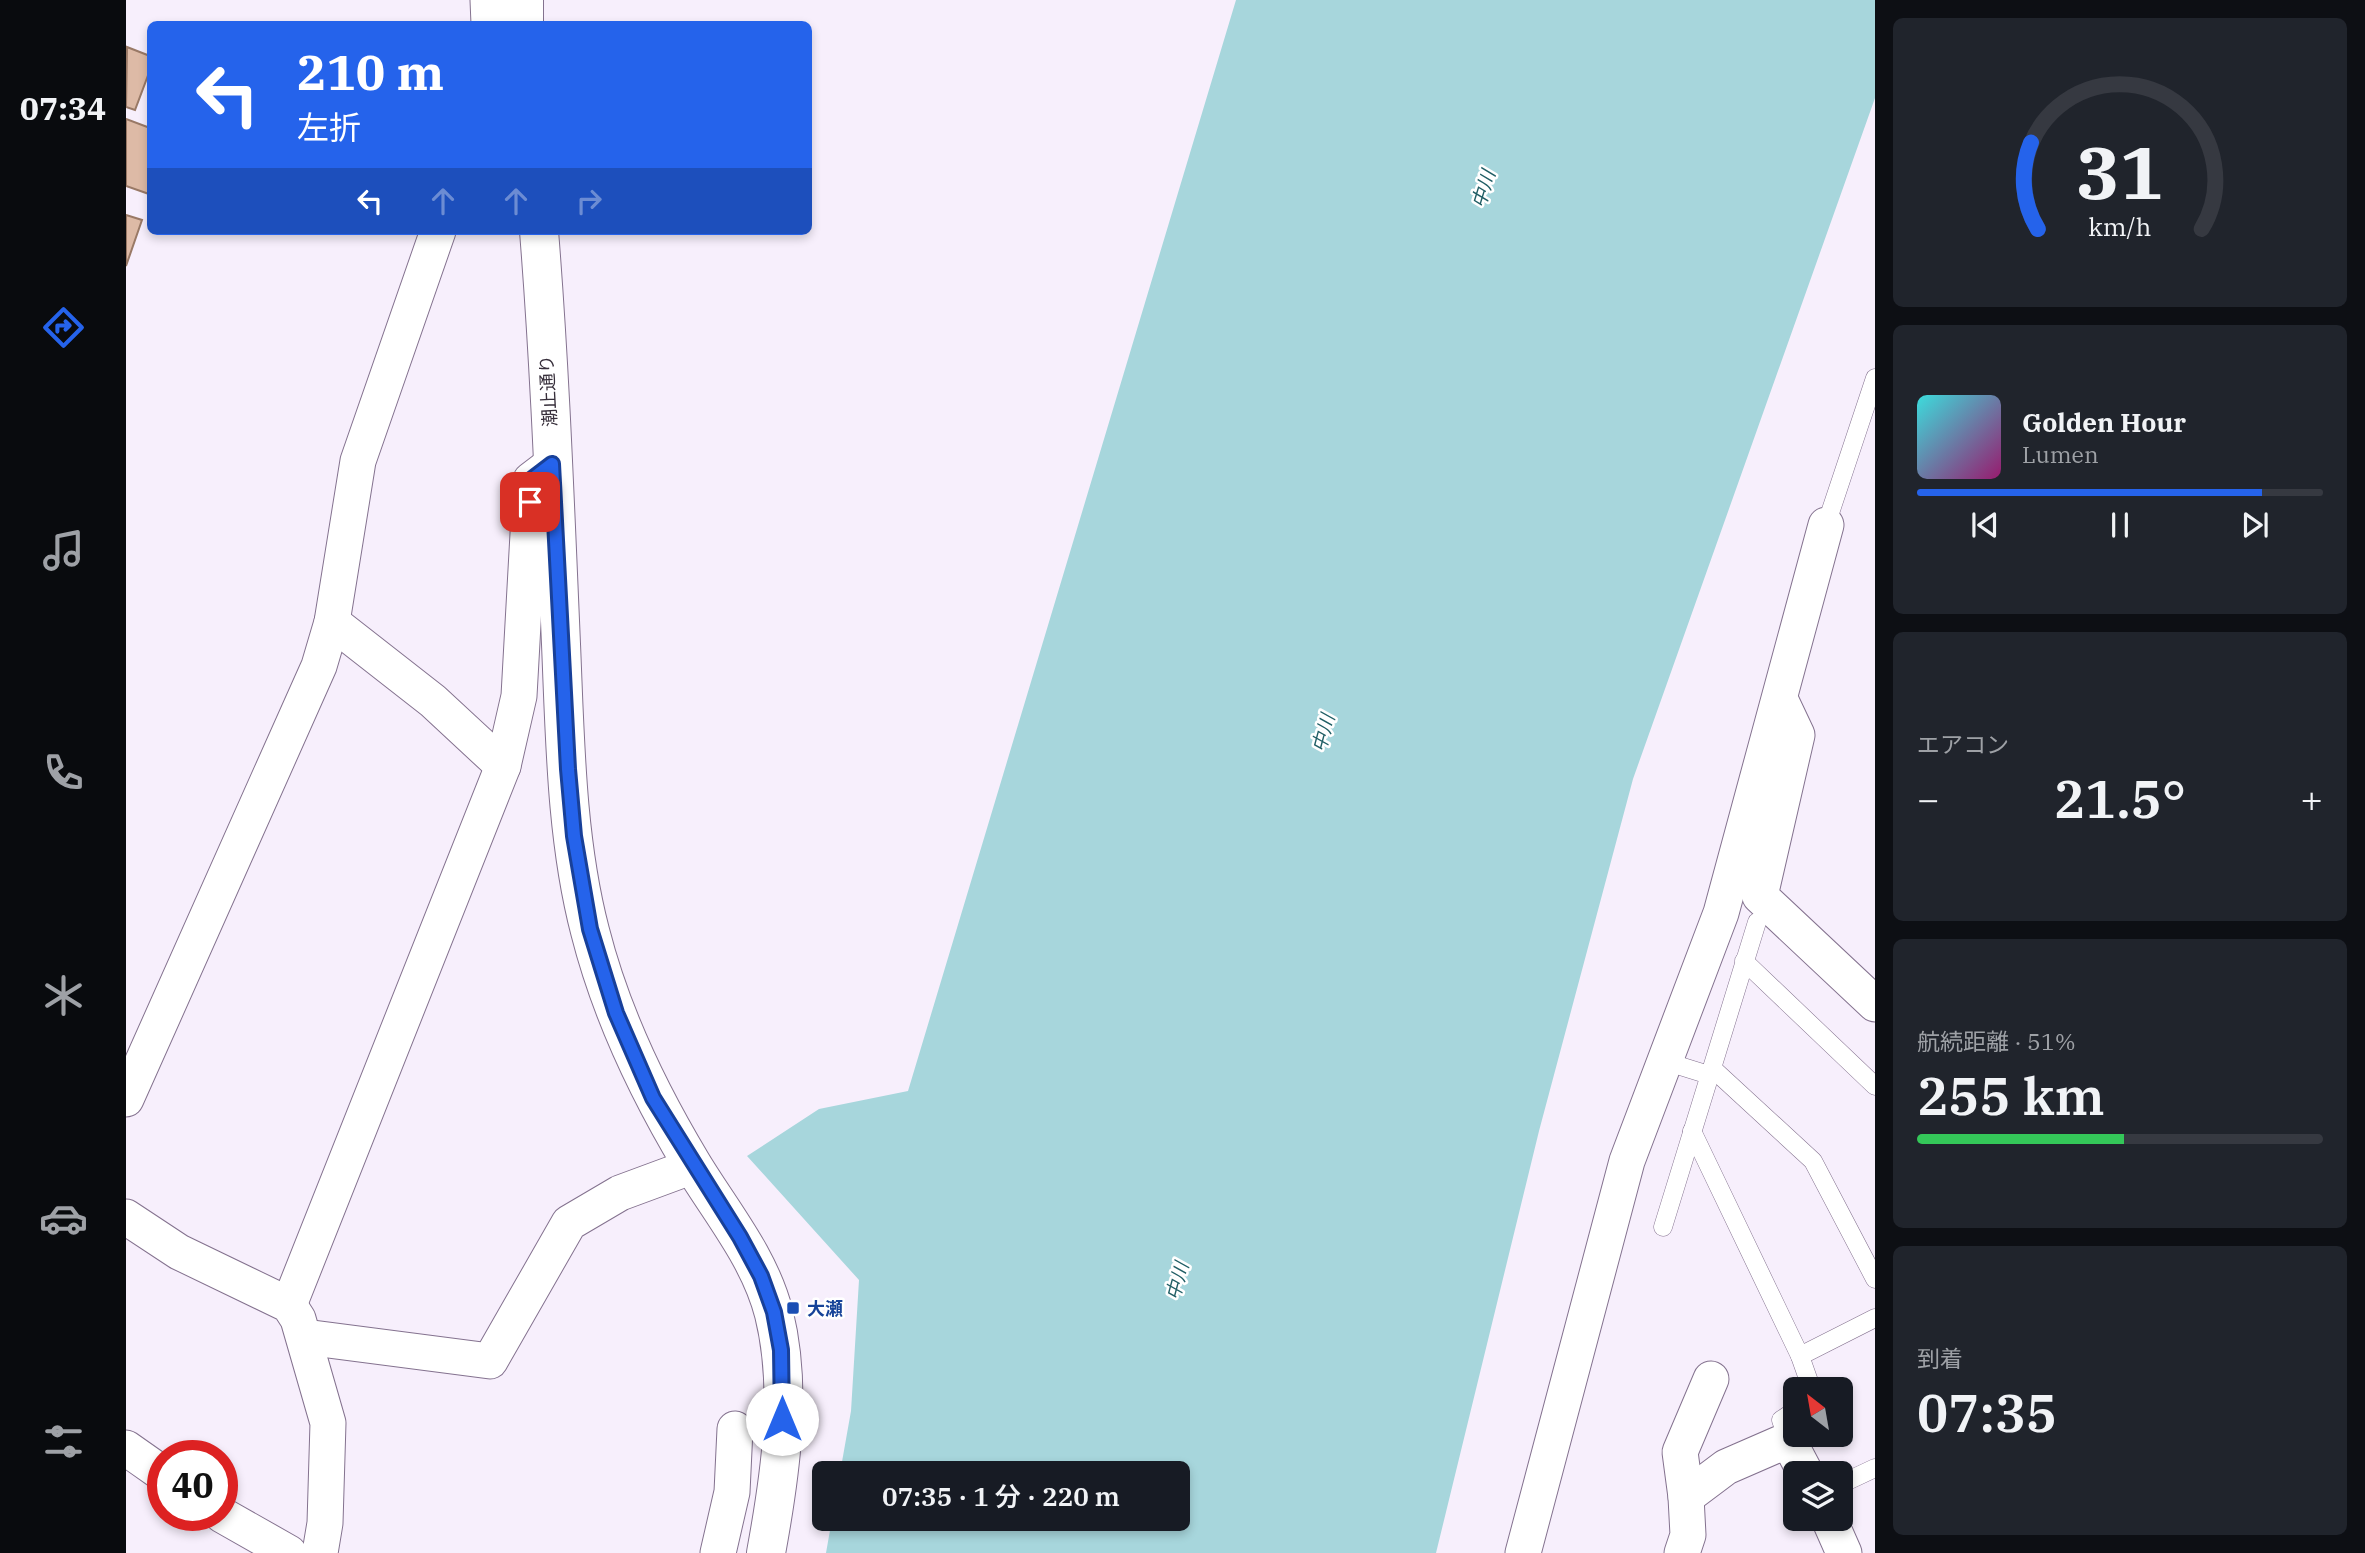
<!DOCTYPE html>
<html lang="ja">
<head>
<meta charset="utf-8">
<style>
  body { margin:0; font-family:"IBM Plex Serif","Noto Sans JP",serif; background:#20242c; color:#f1f3f6; height:100vh; display:flex; flex-direction:column; font-size:26px; white-space:nowrap }
  * { box-sizing:border-box; margin:0 }
  p { font-size:23px; color:#9ea1a6 }
  .icon { flex:none; width:38px; height:38px; fill:none; stroke:currentColor; stroke-width:2; stroke-linecap:round; stroke-linejoin:round }
  .map { position:relative; flex:1; overflow:hidden }
  .panel { display:flex; flex-direction:column; gap:18px; padding:18px; background:#0d0f14; width:490px }
  .panel>* { flex:none }
  .banner { position:absolute; left:21px; top:21px; width:665px; height:214px; border-radius:10px; box-shadow:0 4px 10px #0003; background:#2563eb; color:#fff; overflow:hidden }
  .needle { width:46px; rotate:329deg }
  .controls { position:absolute; left:1657px; top:1377px; display:grid; gap:14px }
  .controls a { display:grid; place-items:center; width:70px; height:70px; border-radius:10px; background:#171b24; box-shadow:0 4px 10px #0003; font-size:35px }
  .speed { position:absolute; left:21px; top:1440px; display:flex; gap:14px; font-size:35px; font-weight:700; text-align:center }
  .speed>* { display:grid; place-content:center; width:91px; height:91px; border-radius:50%; background:#171b24; box-shadow:0 4px 10px #0003; line-height:1 }
  .speed .limit { border:10px solid #d22; background:#fff; color:#111 }
  .pin { position:absolute; display:grid; place-items:center; width:60px; height:60px; color:#fff; margin:-30px; border-radius:14px; box-shadow:0 4px 10px #0006 }
  .me { position:absolute; width:77px; margin:-38px; rotate:0deg; stroke-linejoin:round; filter:drop-shadow(0 0 5px #0008) }
  .turn { display:flex; align-items:center; gap:24px; height:147px; padding:0 35px; font-size:32px }
  .turn .icon { width:91px; height:91px; stroke-width:2.5 }
  .turn b { display:block; font-size:49px; line-height:60px }
  .lanes { display:flex; align-items:center; height:66px; padding:0 35px; background:#0003; justify-content:center; gap:35px; direction:ltr }
  .lanes .off { opacity:.35 }
  .big { font-size:52px; font-weight:600; line-height:1.1 }
  .panel .tile { flex:1; display:flex; flex-direction:column; justify-content:center; gap:10px; min-width:0; padding:0 24px; border-radius:10px; background:#20242c }
  .panel .dial { align-items:center; gap:0 }
  .dial svg { height:182px; overflow:visible; fill:none; stroke:#363941; stroke-width:7; stroke-linecap:round; text-anchor:middle }
  .dial text { fill:#f1f3f6; stroke:none }
  .song { display:flex; align-items:center; gap:21px }
  .cover { width:84px; height:84px; border-radius:10px; background:linear-gradient(135deg,hsl(180 70% 55%),hsl(320 70% 35%)) }
  .played { height:7px; border-radius:4px; background:linear-gradient(90deg,#2563eb 85%,#363941 85%) }
  .keys { display:flex; justify-content:space-around; direction:ltr }
  .heat { display:flex; justify-content:space-between; align-items:center; font-size:38px; direction:ltr }
  .charge { height:10px; border-radius:5px; background:linear-gradient(90deg,#34c759 51%,#363941 0) }
  .trip { position:absolute; left:686px; top:1461px; width:378px; height:70px; border-radius:10px; background:#171b24; box-shadow:0 4px 10px #0003; font-weight:600; line-height:70px; text-align:center }
  main { display:flex; flex:1; min-height:0 }
  .tab-bar { display:flex; flex-direction:column; width:126px; justify-content:space-around; align-items:center; background:#090b0e; color:#9ea1a6 }
  .tab-bar .icon { width:49px; height:49px }
  .tab-bar .on { color:#2563eb }
  .tab-bar b { font-size:32px; color:#f1f3f6 }
  .map>svg:first-child { display:block }
</style>
</head>
<body>
<main>
<nav class="tab-bar">
<b>07:34</b>
<svg class="icon on" aria-label="directions" viewBox="0 0 24 24"><path d="M12 3l9 9-9 9-9-9zM9 14v-3h6M13 9l2 2-2 2"/></svg>
<svg class="icon" aria-label="music" viewBox="0 0 24 24"><path d="M9 18V5l10-2v13"/><circle cx="6" cy="18" r="3"/><circle cx="16" cy="16" r="3"/></svg>
<svg class="icon" aria-label="phone" viewBox="0 0 24 24"><path d="M5 4h4l2 5-3 2q2 4 5 5l2-3 5 2v4C11 20 4 13 5 4z"/></svg>
<svg class="icon" aria-label="climate" viewBox="0 0 24 24"><path d="M12 3v18M4 7l16 10M4 17L20 7"/></svg>
<svg class="icon" aria-label="car" viewBox="0 0 24 24"><path d="M5 17H2v-5l4-1 3-4h7l3 4 3 1v5h-3M9 17h6M6 11h13"/><circle cx="7" cy="17" r="2"/><circle cx="17" cy="17" r="2"/></svg>
<svg class="icon" aria-label="filters" viewBox="0 0 24 24"><path d="M4 7h16M4 17h16"/><circle cx="9" cy="7" r="2"/><circle cx="15" cy="17" r="2"/></svg>
</nav>
<div class="map">
<svg width="1749" height="1553" viewBox="0 0 1749 1553">
  <rect width="100%" height="100%" fill="#f7effc"/>
  <!-- water -->
  <path fill="#a7d6dc" d="M1110,0H1749V98L1507,779L1413,1131L1310,1553H700L706,1519H1052V1474L714,1473L725,1411L733,1280L621,1156L693,1109L782,1091Z"/>
  <!-- building -->
  <g fill="#ddbaa6" stroke="#997966" stroke-width="2">
    <path d="M1,47L24,56V70L9,110L0,107Z"/>
    <path d="M0,119L24,128L23,194L0,186Z"/>
    <path d="M0,215L16,220L0,266Z"/>
  </g>
  <g fill="none" stroke-linecap="round" stroke-linejoin="round">
    <defs>
      <g id="service">
        <path d="M1700,525L1749,378"/>
        <path d="M1618,961L1749,1086"/>
        <path d="M1538,1061L1583,1075"/>
        <path d="M1586,1068L1687,1161L1749,1279"/>
        <path d="M1566,1131L1674,1356L1686,1390"/>
        <path d="M1537,1227L1631,922"/>
        <path d="M1674,1356L1749,1318"/>
        <path d="M1662,1440L1655,1420L1670,1410"/>
        <path d="M1715,1484L1749,1468"/>
      </g>
      <g id="minor">
        <path d="M362,0L363,24"/>
        <path d="M206,622L307,701L377,766"/>
        <path d="M1654,699L1671,735L1634,896L1749,1004"/>
        <path d="M0,1099L193,666L206,622L232,461L312,231"/>
        <path d="M0,1217L53,1252L163,1305L172,1319L202,1423L199,1523L194,1553"/>
        <path d="M163,1305L377,766L393,696L405,480L426,464"/>
        <path d="M179,1337L364,1361L443,1223L494,1193L567,1166"/>
        <path d="M0,1448L37,1474"/>
        <path d="M1560,1497L1554,1452L1585,1379"/>
        <path d="M96,1515L163,1553"/>
        <path d="M1703,1519L1718,1553"/>
        <path d="M592,1553L606,1492L609,1429"/>
        <path d="M1397,1553L1501,1161L1595,913L1700,525"/>
        <path d="M1556,1553L1562,1535L1560,1497L1600,1467L1662,1440L1680,1474"/>
      </g>
      <g id="tertiary">
        <path d="M398,0V24"/>
        <path d="M413,231C424,368 429,506 435,644C439,738 440,839 464,931C485,1014 522,1091 566,1164C595,1212 634,1258 648,1314C667,1390 654,1477 640,1553"/>
      </g>
    </defs>
    <!-- service casing -->
    <use href="#service" stroke="#84728f" stroke-width="19"/>
    <!-- minor casing -->
    <use href="#minor" stroke="#84728f" stroke-width="37"/>
    <!-- tertiary casing -->
    <use href="#tertiary" stroke="#84728f" stroke-width="40"/>
    <!-- service -->
    <use href="#service" stroke="#fff" stroke-width="18"/>
    <!-- minor -->
    <use href="#minor" stroke="#fff" stroke-width="35"/>
    <!-- tertiary -->
    <use href="#tertiary" stroke="#fff" stroke-width="38"/>
  </g>
  <g fill="none" stroke-linecap="round" stroke-linejoin="round">
    <defs>
      <path id="route" d="M404,502L405,480L426,464L442,769L448,836L464,929L490,1013L527,1098L614,1237L635,1276L648,1312L655,1350L656,1419"/>
    </defs>
    <!-- route casing -->
    <use href="#route" stroke="#184099" stroke-width="18"/>
    <!-- route -->
    <use href="#route" stroke="#2563eb" stroke-width="12"/>
  </g>
  <!-- markers -->
  <rect fill="#1a4fb4" stroke="#fff" stroke-width="2.5" x="660" y="1301" width="14" height="14" rx="3.5"/>
  <g text-anchor="middle" dominant-baseline="central" stroke-width="5" stroke-linejoin="round" paint-order="stroke">
    <!-- street labels -->
    <g font-size="18" fill="#362e3a" stroke="#fff">
      <text transform="translate(422 391) rotate(-93)">潮止通り</text>
    </g>
    <!-- transit labels -->
    <g font-size="18" font-weight="bold" fill="#164399" stroke="#fff" text-anchor="start">
      <text x="681" y="1308">大瀬</text>
    </g>
    <!-- water labels -->
    <g font-size="19" font-style="italic" fill="#205e65" stroke="#fff">
      <text transform="translate(1357 189) rotate(-73)">中川</text>
      <text transform="translate(1197 733) rotate(-75)">中川</text>
      <text transform="translate(1051 1281) rotate(-75)">中川</text>
    </g>
  </g>
</svg>
<div class="controls">
<a><svg class="needle" viewBox="-14 -14 28 28"><path d="M0-13l5 13h-10z" fill="#e53935"/><path d="M0 13l5-13h-10z" fill="#9ea1a6"/></svg></a>
<a><svg class="icon" aria-label="layers" viewBox="0 0 24 24"><path d="M12 4l9 5-9 5-9-5zM3 14l9 5 9-5"/></svg></a>
</div>
<div class="speed"><div class="limit">40</div></div>
<div class="pin" style="left:404px;top:502px;background:#d93025"><svg class="icon" aria-label="arrive" viewBox="0 0 24 24"><path d="M6 21V4h12l-3 4 3 4H6"/></svg></div>
<svg class="me" style="left:656px;top:1419px" viewBox="-20 -20 40 40"><circle r="19" fill="#fff"/><path d="M0-13L10 11 0 6-10 11z" fill="#2563eb"/></svg>
<div class="trip">07:35 · 1 分 · 220 m</div>
<div class="banner">
<div class="turn"><svg class="icon" aria-label="left" viewBox="0 0 24 24"><path d="M17 20v-9H6M10 6l-5 5 5 5"/></svg><div><b>210 m</b>左折</div></div>
<div class="lanes"><svg class="icon" aria-label="left" viewBox="0 0 24 24"><path d="M17 20v-9H6M10 6l-5 5 5 5"/></svg><svg class="icon off" aria-label="ahead" viewBox="0 0 24 24"><path d="M12 20V5M6 11l6-6 6 6"/></svg><svg class="icon off" aria-label="ahead" viewBox="0 0 24 24"><path d="M12 20V5M6 11l6-6 6 6"/></svg><svg class="icon off" aria-label="right" viewBox="0 0 24 24"><path d="M7 20v-9h11M14 6l5 5-5 5"/></svg></div>
</div>
</div>
<section class="panel">
<div class="tile dial"><svg viewBox="0 0 100 80">
<path d="M14 69A42 42 0 1 1 86 69"/>
<path d="M14 69A42 42 0 0 1 11 31" stroke="#2563eb"/>
<text x="50" y="56" font-size="32" font-weight="700">31</text>
<text x="50" y="72" font-size="11">km/h</text>
</svg></div>
<div class="tile">
<div class="song"><i class="cover"></i><div><b>Golden Hour</b><p>Lumen</p></div></div>
<div class="played"></div>
<div class="keys"><svg class="icon" aria-label="previous" viewBox="0 0 24 24"><path d="M18 5L8 12l10 7zM5 5v14"/></svg><svg class="icon" aria-label="pause" viewBox="0 0 24 24"><path d="M8 5v14M16 5v14"/></svg><svg class="icon" aria-label="next" viewBox="0 0 24 24"><path d="M6 5l10 7-10 7zM19 5v14"/></svg></div>
</div>
<div class="tile"><p>エアコン</p>
<div class="heat"><a>−</a><b class="big">21.5°</b><a>+</a></div>
</div>
<div class="tile"><p>航続距離 · 51%</p><b class="big">255 km</b><div class="charge"></div></div>
<div class="tile"><p>到着</p><b class="big">07:35</b></div>
</section>
</main>
</body>
</html>
